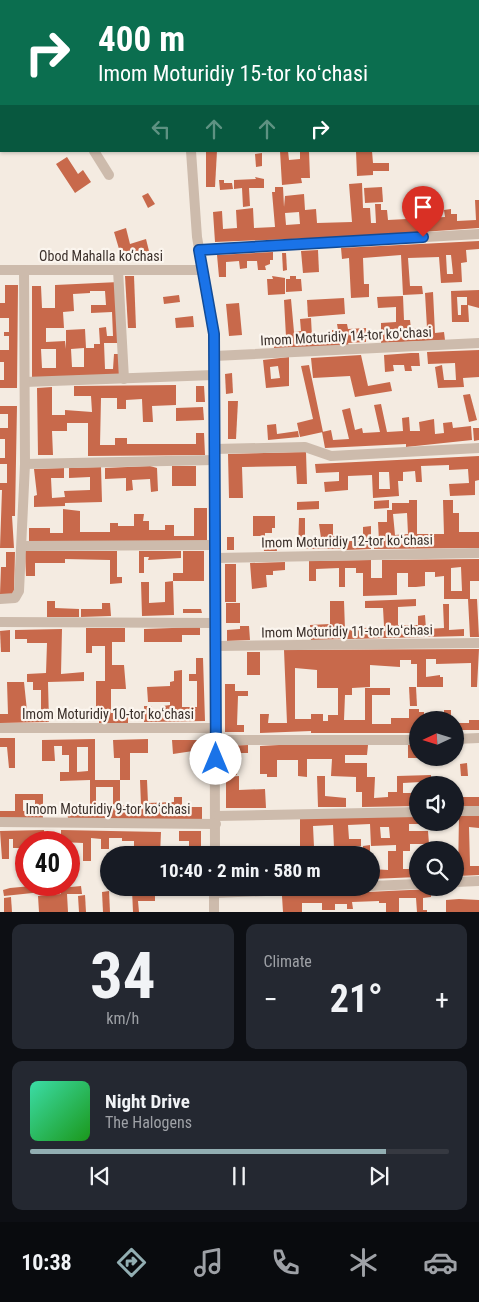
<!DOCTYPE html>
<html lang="en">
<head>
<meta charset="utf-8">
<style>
  body { margin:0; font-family:"Roboto Condensed",sans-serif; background:#242831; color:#f1f3f6; height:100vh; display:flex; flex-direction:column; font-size:19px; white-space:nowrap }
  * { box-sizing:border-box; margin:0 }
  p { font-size:16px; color:#9ea1a6 }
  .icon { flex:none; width:28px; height:28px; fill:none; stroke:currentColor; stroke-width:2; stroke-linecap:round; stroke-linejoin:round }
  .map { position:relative; height:912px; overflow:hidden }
  .sheet { display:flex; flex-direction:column; gap:12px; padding:12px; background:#0d0f14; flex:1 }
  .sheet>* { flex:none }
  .guide { position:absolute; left:0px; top:0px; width:480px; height:152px; box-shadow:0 1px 4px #0004; background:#0b6e4f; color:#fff; overflow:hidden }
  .needle { width:32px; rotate:266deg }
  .controls { position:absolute; left:409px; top:711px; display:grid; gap:10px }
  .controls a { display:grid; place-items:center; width:55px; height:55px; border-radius:50%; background:#171b24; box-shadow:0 1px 4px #0004; font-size:25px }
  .speed { position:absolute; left:15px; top:831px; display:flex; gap:10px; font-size:25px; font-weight:700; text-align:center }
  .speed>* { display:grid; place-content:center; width:65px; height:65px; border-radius:50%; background:#171b24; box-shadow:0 1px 4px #0004; line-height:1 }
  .speed .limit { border:8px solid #d22; background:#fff; color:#111 }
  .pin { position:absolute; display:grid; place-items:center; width:42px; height:42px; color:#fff; margin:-51px -21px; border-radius:50% 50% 50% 0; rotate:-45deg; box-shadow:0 0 5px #0007 }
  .pin .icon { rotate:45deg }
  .me { position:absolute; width:55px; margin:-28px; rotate:0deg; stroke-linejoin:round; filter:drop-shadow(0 0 4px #0008) }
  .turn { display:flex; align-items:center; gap:18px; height:105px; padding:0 15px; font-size:22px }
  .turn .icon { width:65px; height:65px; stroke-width:2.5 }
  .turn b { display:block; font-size:35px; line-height:42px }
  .lanes { display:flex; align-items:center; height:48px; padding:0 15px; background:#0003; justify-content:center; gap:25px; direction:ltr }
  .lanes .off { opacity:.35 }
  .big { font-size:38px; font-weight:700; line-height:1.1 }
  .sheet .tile { flex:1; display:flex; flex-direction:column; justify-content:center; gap:8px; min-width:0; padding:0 18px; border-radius:10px; background:#242831 }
  .sheet .dial { align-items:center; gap:0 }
  .dial b { font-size:65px; line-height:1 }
  .song { display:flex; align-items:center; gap:15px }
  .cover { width:60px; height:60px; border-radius:8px; background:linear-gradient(135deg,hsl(160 70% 55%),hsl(120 70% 35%)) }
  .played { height:5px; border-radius:2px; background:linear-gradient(90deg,#92aeb2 85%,#363941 85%) }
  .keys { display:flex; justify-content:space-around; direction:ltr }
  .heat { display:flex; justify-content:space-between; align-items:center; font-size:28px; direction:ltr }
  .sheet .tiles { flex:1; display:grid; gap:12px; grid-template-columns:1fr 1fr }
  .tile:last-child { grid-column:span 2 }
  .trip { position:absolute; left:100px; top:846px; width:280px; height:50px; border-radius:25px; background:#171b24; box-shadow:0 1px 4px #0004; font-weight:700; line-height:50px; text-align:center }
  .dock { display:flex; height:80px; justify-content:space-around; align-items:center; background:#090b0e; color:#9ea1a6 }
  .dock .icon { width:35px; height:35px }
  .dock .selected { color:#92aeb2 }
  .dock b { font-size:22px; color:#f1f3f6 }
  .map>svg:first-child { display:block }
</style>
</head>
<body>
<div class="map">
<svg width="479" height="912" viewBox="0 0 479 912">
  <rect width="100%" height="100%" fill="#f4ebe1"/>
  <!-- building -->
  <g fill="#c8694b" fill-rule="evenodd">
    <path d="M206,151H217L215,187H206Z"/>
    <path d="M280,151H288L289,160L300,159V151H309L310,178H301L302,183L282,185Z"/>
    <path d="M356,151H372L373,163H389V171H373V175L357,176Z"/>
    <path d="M262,153V166L256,167L255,154Z"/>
    <path d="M67,157L78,174L83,170L91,182L75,193L56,164Z"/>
    <path d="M255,177L264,179V188H249L250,206L243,207L242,188L234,189V180L256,179Z"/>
    <path d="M219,180H224V183H232L233,189L220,190Z"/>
    <path d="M362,183L363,208H370L371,223H376L375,204H381V210H387L388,220L445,217L444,210L451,209V214H457V221L476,220L475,200H479V228L365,236L215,242L213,212L222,211L223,229L237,228L236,210L253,208L254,228L275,227L272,192H275V187H283L284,207L285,196L304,194L305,210L316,209L317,223L352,222L349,184ZM299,212L300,224L286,225L285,213Z"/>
    <path d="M382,187L383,202L365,203L364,188Z"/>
    <path d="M148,193L155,204L148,208L142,196Z"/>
    <path d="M126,228L130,244L146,239L149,251L144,252L145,257L138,259L137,254L122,259L114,232Z"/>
    <path d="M479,241V249L466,250L467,262L461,263L462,282L441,283L439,257L408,258L410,286H422L423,294L403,295L401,255L363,258L364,284H369V297L351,298L349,258L342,259L341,248ZM446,255H451L453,274H447Z"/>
    <path d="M318,250L319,272L303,273L301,251Z"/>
    <path d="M273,252V260H270V264L265,266L266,270H258L257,261H247V268L240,269L239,261L226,262V277H219L217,255Z"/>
    <path d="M282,253H286L287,270L283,271Z"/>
    <path d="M125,276H134L136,328H128Z"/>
    <path d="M272,276L285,278V294L268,295L267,279H273Z"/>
    <path d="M290,276H296V279H301L302,291L286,292V279H290Z"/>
    <path d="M119,282L121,343H104L105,369H113L114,354H120V376L32,378V286H41L42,308H55V285ZM90,291H105L106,305H91V313L112,312L113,336H107L106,327L99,328L100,344H94V348H86L85,329L66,330V349L65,341L46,342V328H64L63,312L74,311L73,294L90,293ZM84,348V367H72L71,349ZM41,349H56V368H42Z"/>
    <path d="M5,285H18L17,388H0V380H4V362H0V350H9V336H4V332H9V318H0V303H5Z"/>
    <path d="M479,290V308L468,305L469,322H452L451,291ZM457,297H467V305H461V315H458Z"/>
    <path d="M433,292L435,333L444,332L445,340L381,343V323L396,322V307L378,308L377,297L403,296L404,320H410L411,329L427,328L425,293Z"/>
    <path d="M179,295L180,302L164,304L163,297Z"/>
    <path d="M344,298L345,314L308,317L307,300Z"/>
    <path d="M291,299L294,332L301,331L300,319L311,318L312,337H332V330H338L337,324H347L348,329L366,328V342L348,343L349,346L274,348L273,338L286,337L284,300Z"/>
    <path d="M239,303L242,335L229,336L226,304Z"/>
    <path d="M193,316L194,327L176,328L175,318Z"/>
    <path d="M479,350V377L463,378L464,387L438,388L435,367L442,365L444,380H456L455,363L428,364L427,352Z"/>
    <path d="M411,353H419L420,366H411L412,371H405L404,365H393L394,371L385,372L384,355Z"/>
    <path d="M361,355L368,386L390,382L392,391L355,397L350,376L313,378L311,358Z"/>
    <path d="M289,357V386L266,388L263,360ZM278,366L280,378L271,379L270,367Z"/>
    <path d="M309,365L323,432L300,437L297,423L313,419L301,366Z"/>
    <path d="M232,373L233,393L226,394L225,374Z"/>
    <path d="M176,385V405L152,406L153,422H143L142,399L126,400V409H117V398H101L100,445H115V438H127V444H196V433H204L205,455L88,456V423H67V431H52L53,455H38L37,388L52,387V415H65V410L92,412L91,396H74V386Z"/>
    <path d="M196,386H204L205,402H196Z"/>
    <path d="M470,394L477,420L469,422L463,395Z"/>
    <path d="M228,401H238L236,439H228Z"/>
    <path d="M381,404L387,432L403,431L402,418L409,417L410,431H420L419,422L434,419L435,434L444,433L443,423L452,422L453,428L471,426L472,440L406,447V444L325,448L322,432L331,430L333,440L349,439L342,410L350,408L355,430L362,428L363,433L380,432L374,405Z"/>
    <path d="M0,406H17L15,516H12L14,548H0L2,490H0V483H7V464H0V458H5V439H0V428H8V414H0Z"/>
    <path d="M203,407L204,420L176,421V408Z"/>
    <path d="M276,424L277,434L298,431L299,437L268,440L267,425Z"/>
    <path d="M473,428H479V440L474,441Z"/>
    <path d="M306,452L307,484H297L296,466L242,467L243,498H229L228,454Z"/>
    <path d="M479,456V480L475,481V495L450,496L449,484L469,483L468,469L449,470V465L421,466L422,482H416L415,471L403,472V481H398L399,496L373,498L372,475L348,476V490L325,492L324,482L339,481V472L316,473L315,464ZM379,472H389L390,489H379Z"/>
    <path d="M150,466L157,468L158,491L151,492L150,479L132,480L133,490L126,491V478L105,479V468Z"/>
    <rect x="172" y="466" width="24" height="20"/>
    <path d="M101,467L102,502L65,503V506L34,507V496L37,495L34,469L64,468V478H51L52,498L65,497L64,491L90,490V477L69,478V468Z"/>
    <path d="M389,500V508L374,509V501Z"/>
    <path d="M409,500H417V534H444L443,500H453V513H459V532H479V548L374,549V541H379L378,522H387V510H392V503H409ZM407,513L408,534L395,535L393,514Z"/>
    <path d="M319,501V509L297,510V502Z"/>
    <path d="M194,508H207V542H29V528H50V533H63V509L80,511V532H110V523H118V526H134V514H144L143,521H149V530H165V525H174V536H194Z"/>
    <path d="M253,516H275V528H272V533H265V536H253Z"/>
    <path d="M299,518H305V538H321L319,524H333V536H343L344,549H298Z"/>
    <path d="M371,526V549L346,550V541H363V527Z"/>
    <rect x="227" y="537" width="7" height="13"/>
    <path d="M263,542H276L277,551H264Z"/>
    <path d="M25,551H117V577H122V583L110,584V560L65,559V563H35V576H26Z"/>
    <path d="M139,551H181V558L148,560L149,557H144V573H139Z"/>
    <path d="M183,551H204V581H173V573H183Z"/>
    <path d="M6,552H15L14,594H0L1,567H6Z"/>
    <path d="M479,559V581H470V599H477L479,637H470L468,599H444V576L435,577V572H425V586L416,587H408V573H397V595L363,596V573H356V568H345V587H339V568L316,569V581H309V561L371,560V578H382V560ZM461,567L462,591H451V568Z"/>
    <path d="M285,562V570L273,571V575H266L267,587L252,589L250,563Z"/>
    <rect x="225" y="564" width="11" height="38"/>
    <path d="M173,581L174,615L142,616L141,582H149V603L165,602V582Z"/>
    <path d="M416,599V606L398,607V625H418V616L425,615L426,629L444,628L443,604H449V630L464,629V636L311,640L310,625L330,624V601H344L345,630L384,626L383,608H365V601Z"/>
    <path d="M47,601H55V608L79,609V617H47Z"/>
    <path d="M102,603H110L111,616L81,617V609H102Z"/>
    <rect x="226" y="603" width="14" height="20"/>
    <path d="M183,609H201L202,613H183Z"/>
    <path d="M240,626H249L250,640L227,641V630L240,629Z"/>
    <path d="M200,627V635H182V642H144V629Z"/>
    <path d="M86,628H125V642H112V665H124L126,689H111V713H128V724H99V713H96V681H105V646H92V653H86Z"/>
    <path d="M62,629L61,674L84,672V681L48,682L49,722L0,723V714H8L7,682H24L27,711H41V690H33V682H27V674L46,673L47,643H27V639H15V630Z"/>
    <path d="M10,630V652H1L0,631Z"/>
    <path d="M479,649L477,687H471V663L436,664V659H426V677L440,675V677H443V687H417V664H411V660H400V667L370,665V687L352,688V695H345L344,720H365V688H390V695H372V724H391V718H409V709H419V712H424V720H418V733H311V731L260,733V714H269L268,723H287L284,650ZM295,668L317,670V688H338V715H328V721H323V714H311V719H295Z"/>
    <rect x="247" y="652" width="13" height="23"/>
    <path d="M196,658H203L205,721L144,722V706H152V714L163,713V706L170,705V702H148L147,687L170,686V682L174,681V671L182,670V707H197V681H189V674H196Z"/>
    <path d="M225,684H235V691H248V696H238L237,725H244V732H225Z"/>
    <path d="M409,687H416L417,706H410Z"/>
    <path d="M444,710H451V720H435V716H444Z"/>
    <path d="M469,720H479V730H455V723H469Z"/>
    <path d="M0,738H15V768H9L7,747H0Z"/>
    <path d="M95,739V780H120V805H141L140,780H147L148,803L174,802V797H182V807H202V819H68L67,805H90V780L60,781V772H69V755H62V746H54L55,761H42V740ZM77,747H88V771L77,772ZM96,787H113V807H96Z"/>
    <path d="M148,739V753H130V780H120V758H114L113,740Z"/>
    <path d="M172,740H201L202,772H193V751L173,754Z"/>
    <path d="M298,744L368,745L367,755H345V763H367V777H375L374,798L388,797V792H397V776L431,775V785H422L421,782L403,783V793H418V806L362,807V792H356V777L331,776L332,759H307V777L298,776V760H277V777H267V774H260V746Z"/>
    <rect x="408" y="744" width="10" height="14"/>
    <path d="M248,745V753H237V775H225V746Z"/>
    <path d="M467,763L468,776H461L460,764Z"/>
    <path d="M239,776V790L265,789L266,808H226V777Z"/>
    <path d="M317,776H325V796L346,798V807H318Z"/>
    <path d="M15,794H43V819H0V811H15ZM23,800H35V810L23,811Z"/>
    <rect x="461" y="797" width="18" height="9"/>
    <path d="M418,814V824H409V831H428L429,844H410V851H403V869H418V877L371,879V869L388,870V851H396V845L371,846L370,824L348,825L349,839H361V846L334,848L333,825L313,826L314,847L306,848V855H300V818ZM380,827H389L390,838H381Z"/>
    <path d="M479,814V828L469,827L470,866H479V875L458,876L459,815Z"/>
    <path d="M44,830V842H26V853H20V848H13V839H9V859H2L0,831Z"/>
    <path d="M61,830L161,832L160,855H153V848L141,847V855H134V841H122V838H109V849H101V839L91,838V861H83V843L61,842Z"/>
    <path d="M179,831H201V855H189V841H179Z"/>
    <path d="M370,845V855H363V846Z"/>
    <rect x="261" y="849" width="20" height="6"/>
    <path d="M42,885V892L4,896L3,890L10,888Z"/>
    <path d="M81,886L82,894H67L68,912H39L38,896L61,894L60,888Z"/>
    <path d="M137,888H155V901H138L139,912H133L132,890H138Z"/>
    <path d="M431,889V897L423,898V910H427V912H417L416,898H399V912H386V903H379V901L352,902L353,909H347V904H335V910H322V903H302V912H283L282,896Z"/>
    <path d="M109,891L110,912H103L102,892Z"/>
    <path d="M85,895L86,912H79L78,896Z"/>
    <path d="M11,897L12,912H4V898Z"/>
    <path d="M459,899L479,900V912H446V900Z"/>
  </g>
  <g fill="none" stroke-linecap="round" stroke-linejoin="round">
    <!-- minor -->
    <g stroke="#cdbbac" stroke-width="10">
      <path d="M182,0V1"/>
      <path d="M444,0L450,1"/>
      <path d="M0,3L1,5"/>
      <path d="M94,151L109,175"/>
      <path d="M191,151L197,237L214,334L215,855"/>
      <path d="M199,250L479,234"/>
      <path d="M0,270H202"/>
      <path d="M118,270L124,379"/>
      <path d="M214,356L479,343"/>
      <path d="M25,382L214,375"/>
      <path d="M215,449L305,447L331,456L479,448"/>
      <path d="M25,464L214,460"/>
      <path d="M22,546L215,545"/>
      <path d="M216,558L479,553"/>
      <path d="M0,599L15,598L19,591L25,464L24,270"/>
      <path d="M0,622L215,623"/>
      <path d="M216,646L479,643"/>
      <path d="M0,728H216"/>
      <path d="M455,739L479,738"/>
      <path d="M216,740H418"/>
      <path d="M455,811H479"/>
      <path d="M216,816L418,812"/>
      <path d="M0,822L216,824"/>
      <path d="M455,882L479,881"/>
      <path d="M371,886L418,884"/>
      <path d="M214,893L337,888"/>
      <path d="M214,912V888"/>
    </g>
  </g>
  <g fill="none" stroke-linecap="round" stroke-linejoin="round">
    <defs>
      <path id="route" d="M216,759L214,334L199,250L423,237"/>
    </defs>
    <!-- route casing -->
    <use href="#route" stroke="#114b97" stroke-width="12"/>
    <!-- route -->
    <use href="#route" stroke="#1a73e8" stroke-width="9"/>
  </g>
  <g text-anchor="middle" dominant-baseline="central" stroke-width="4.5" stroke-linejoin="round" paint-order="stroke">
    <!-- street labels -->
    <g font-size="14" fill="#3b302b" stroke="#fbf5ee">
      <text x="101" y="256">Obod Mahalla ko‘chasi</text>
      <text transform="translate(346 336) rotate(-3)">Imom Moturidiy 14-tor koʻchasi</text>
      <text transform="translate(347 541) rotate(-1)">Imom Moturidiy 12-tor koʻchasi</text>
      <text transform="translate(347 631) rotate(-1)">Imom Moturidiy 11-tor koʻchasi</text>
      <text x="108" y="714">Imom Moturidiy 10-tor koʻchasi</text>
      <text x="108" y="809">Imom Moturidiy 9-tor koʻchasi</text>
    </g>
  </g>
</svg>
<div class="controls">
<a><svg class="needle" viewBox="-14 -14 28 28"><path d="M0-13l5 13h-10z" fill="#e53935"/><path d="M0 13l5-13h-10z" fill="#9ea1a6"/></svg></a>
<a><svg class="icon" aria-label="sound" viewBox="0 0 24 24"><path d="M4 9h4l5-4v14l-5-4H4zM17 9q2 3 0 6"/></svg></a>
<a><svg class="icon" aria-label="search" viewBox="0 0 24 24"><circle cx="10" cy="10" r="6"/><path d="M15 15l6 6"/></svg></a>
</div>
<div class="speed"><div class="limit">40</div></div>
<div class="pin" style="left:423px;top:237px;background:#d93025"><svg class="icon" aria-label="arrive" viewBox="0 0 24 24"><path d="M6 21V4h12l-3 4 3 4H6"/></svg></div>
<svg class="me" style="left:216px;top:759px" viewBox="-20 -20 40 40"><circle r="19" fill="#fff"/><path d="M0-13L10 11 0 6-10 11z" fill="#1a73e8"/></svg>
<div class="trip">10:40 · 2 min · 580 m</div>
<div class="guide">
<div class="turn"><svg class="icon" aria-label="right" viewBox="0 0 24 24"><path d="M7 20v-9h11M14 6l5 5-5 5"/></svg><div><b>400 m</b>Imom Moturidiy 15-tor koʻchasi</div></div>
<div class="lanes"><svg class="icon off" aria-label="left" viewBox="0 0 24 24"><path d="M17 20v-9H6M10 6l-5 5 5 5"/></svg><svg class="icon off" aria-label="ahead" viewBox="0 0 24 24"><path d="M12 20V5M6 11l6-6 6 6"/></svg><svg class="icon off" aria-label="ahead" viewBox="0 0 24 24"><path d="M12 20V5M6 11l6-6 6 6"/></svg><svg class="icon" aria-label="right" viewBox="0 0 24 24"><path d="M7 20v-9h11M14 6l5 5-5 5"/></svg></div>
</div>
</div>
<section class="sheet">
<div class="tiles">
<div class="tile dial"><b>34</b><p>km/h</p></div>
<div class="tile"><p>Climate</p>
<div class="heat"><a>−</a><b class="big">21°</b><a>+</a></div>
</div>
<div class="tile">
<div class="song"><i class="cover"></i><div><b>Night Drive</b><p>The Halogens</p></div></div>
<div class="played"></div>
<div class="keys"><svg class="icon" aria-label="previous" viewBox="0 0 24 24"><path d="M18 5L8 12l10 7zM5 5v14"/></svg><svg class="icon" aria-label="pause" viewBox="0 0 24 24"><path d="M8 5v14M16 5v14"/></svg><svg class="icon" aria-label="next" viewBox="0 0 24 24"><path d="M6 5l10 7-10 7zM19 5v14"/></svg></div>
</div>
</div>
</section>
<nav class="dock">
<b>10:38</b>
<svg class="icon selected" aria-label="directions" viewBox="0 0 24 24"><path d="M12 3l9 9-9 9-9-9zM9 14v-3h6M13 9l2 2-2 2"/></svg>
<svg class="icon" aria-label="music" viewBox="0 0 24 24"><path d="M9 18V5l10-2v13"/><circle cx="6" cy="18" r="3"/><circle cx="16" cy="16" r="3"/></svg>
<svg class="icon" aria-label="phone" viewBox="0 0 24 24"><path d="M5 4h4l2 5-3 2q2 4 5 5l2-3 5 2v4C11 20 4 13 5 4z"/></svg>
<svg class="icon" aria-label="climate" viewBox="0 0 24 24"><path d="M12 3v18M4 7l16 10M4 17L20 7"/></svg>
<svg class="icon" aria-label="car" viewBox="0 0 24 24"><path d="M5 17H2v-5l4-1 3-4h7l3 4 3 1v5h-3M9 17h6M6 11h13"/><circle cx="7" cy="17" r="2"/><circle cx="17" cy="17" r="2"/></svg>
</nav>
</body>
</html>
